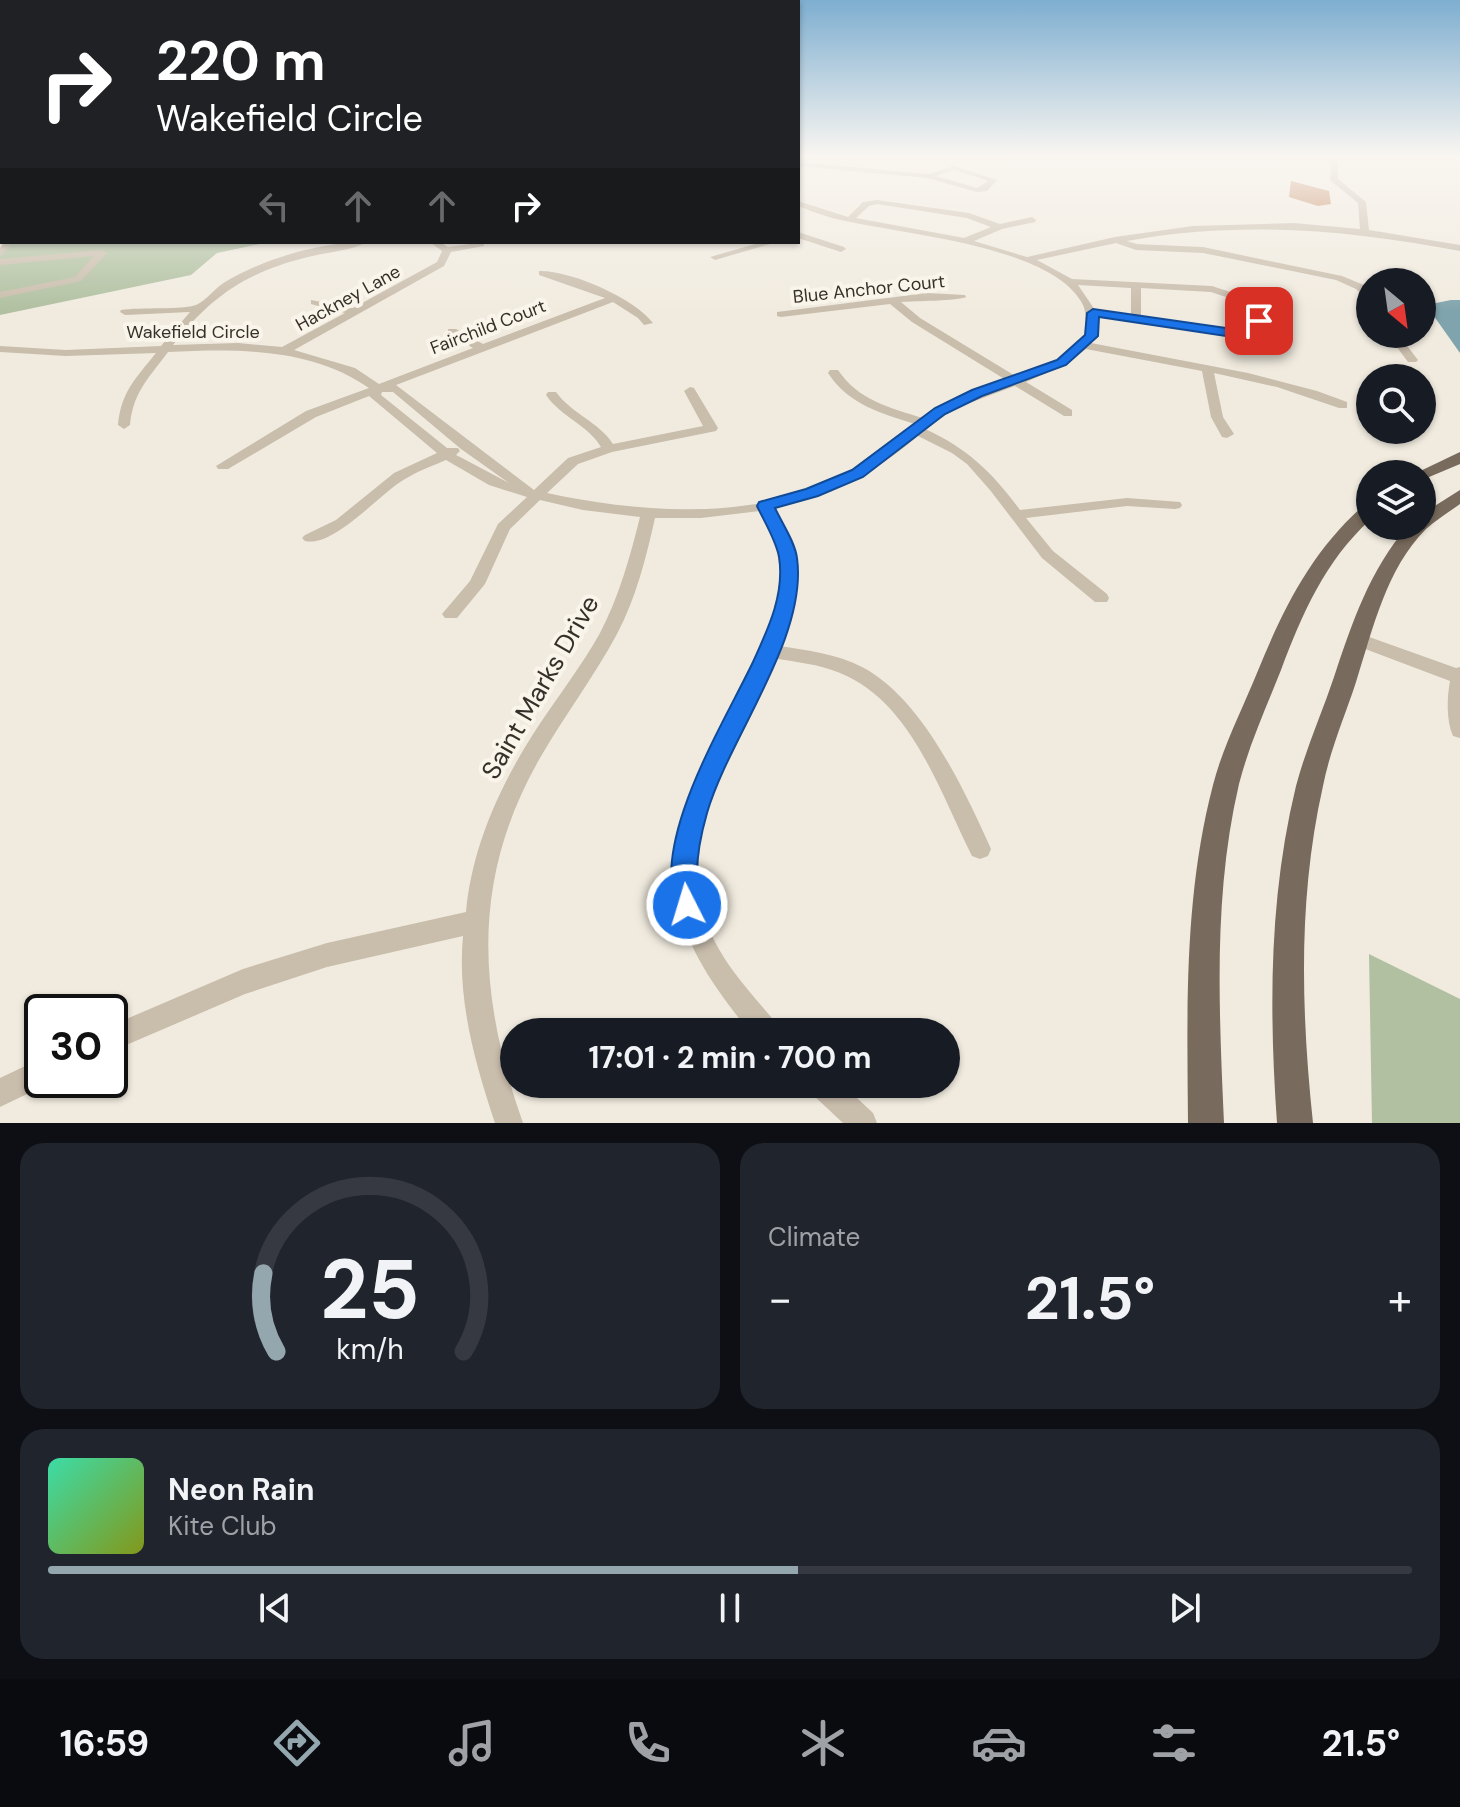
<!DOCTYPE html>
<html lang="en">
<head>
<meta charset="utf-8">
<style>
  body { margin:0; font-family:"DM Sans",sans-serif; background:#20242c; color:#f1f3f6; height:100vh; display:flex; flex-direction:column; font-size:30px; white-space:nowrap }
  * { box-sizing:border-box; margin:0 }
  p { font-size:26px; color:#9ea1a6 }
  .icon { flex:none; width:44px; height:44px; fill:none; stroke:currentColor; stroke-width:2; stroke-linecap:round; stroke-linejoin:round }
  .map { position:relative; height:1123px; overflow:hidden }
  .panel { display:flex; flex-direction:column; gap:20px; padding:20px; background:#0d0f14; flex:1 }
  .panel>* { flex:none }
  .top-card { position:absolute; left:0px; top:0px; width:800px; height:244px; box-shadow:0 2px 6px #0004; background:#202124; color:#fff; overflow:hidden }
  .needle { width:52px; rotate:151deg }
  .fabs { position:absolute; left:1356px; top:268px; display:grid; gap:16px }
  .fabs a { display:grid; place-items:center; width:80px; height:80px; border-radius:50%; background:#171b24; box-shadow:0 2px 6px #0004; font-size:40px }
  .speed { position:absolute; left:24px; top:994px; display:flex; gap:16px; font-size:40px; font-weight:700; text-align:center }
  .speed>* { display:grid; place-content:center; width:104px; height:104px; border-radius:50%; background:#171b24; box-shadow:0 2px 6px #0004; line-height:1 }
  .speed .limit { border:4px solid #111; border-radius:12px; background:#fff; color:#111 }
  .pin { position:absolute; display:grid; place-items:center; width:68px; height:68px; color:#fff; margin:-34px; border-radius:16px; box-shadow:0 4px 12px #0006 }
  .me { position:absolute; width:88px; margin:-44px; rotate:355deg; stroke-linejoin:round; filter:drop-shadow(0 0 6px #0008) }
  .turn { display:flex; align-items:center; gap:28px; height:168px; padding:0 24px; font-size:36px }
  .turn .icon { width:104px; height:104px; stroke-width:2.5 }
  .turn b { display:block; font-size:56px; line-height:68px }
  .lanes { display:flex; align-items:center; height:76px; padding:0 24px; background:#0003; justify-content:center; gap:40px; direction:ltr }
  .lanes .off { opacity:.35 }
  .big { font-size:60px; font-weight:700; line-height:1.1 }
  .panel .tile { flex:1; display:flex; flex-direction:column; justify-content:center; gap:12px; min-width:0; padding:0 28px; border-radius:24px; background:#20242c }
  .panel .dial { align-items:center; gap:0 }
  .dial svg { height:208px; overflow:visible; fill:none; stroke:#363941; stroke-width:7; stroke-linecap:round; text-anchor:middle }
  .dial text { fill:#f1f3f6; stroke:none }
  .song { display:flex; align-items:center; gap:24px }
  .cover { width:96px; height:96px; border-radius:12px; background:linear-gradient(135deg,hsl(160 70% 55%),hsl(70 70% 35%)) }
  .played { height:8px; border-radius:4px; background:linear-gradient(90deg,#94a7ae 55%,#363941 55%) }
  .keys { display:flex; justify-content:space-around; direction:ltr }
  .heat { display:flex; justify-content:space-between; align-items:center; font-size:44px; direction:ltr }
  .panel .tiles { flex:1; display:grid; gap:20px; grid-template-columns:1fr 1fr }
  .tile:last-child { grid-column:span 2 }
  .trip { position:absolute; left:500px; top:1018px; width:460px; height:80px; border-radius:40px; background:#171b24; box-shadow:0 2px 6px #0004; font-weight:700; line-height:80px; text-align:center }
  .tab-bar { display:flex; height:128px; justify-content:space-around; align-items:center; background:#090b0e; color:#9ea1a6 }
  .tab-bar .icon { width:56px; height:56px }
  .tab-bar .on { color:#94a7ae }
  .tab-bar b { font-size:36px; color:#f1f3f6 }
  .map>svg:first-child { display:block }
</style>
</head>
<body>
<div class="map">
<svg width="1460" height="1123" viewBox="0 0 1460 1123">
  <rect width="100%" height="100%" fill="#f1ebdf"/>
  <!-- green -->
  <g fill="#b0c0a0">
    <path d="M21,242H269L217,253L191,275L0,315V251L8,243Z"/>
    <path d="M1369,954L1460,999V1123H1372Z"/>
  </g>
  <!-- water -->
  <path fill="#80a4ad" d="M1451,300H1460V353L1431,312V304Z"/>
  <!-- building -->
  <path fill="#be7b50" d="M1291,181L1329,191L1331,204L1318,206L1289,197Z"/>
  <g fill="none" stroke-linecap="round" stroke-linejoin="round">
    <!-- minor -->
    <g fill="#c9bdac" fill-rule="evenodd">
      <path d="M1332,154H1338V179L1366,202L1369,230L1460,245V251C1349,230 1239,220 1127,241L1137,244L1203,247L1342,276L1364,285L1370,293V302L1356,289L1336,280L1203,253L1136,250L1116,243L1037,260L1072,279L1212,286L1255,300L1264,321L1251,332L1226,335L1096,317L1097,336L1091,343L1248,373L1317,391L1347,402V408H1339L1277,387L1214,373L1223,417L1234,434L1227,438L1222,437L1211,417L1202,371L1086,349L1067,364L1026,382L1072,410V416H1064L1015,386L956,408L925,429C967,448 993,473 1020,510L1127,498L1180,502L1182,505L1180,508L1175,509L1127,506L1026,518L1053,551L1107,594L1109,598L1107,602H1095L1042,558L990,490L967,464L952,453L918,436C874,473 831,497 773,508C804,564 806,588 779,646C807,650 837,654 862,667C922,698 964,789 991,849L988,856L980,859L972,856C940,793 912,702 840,673C819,664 795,662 773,658C735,741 674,836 709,929C723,964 752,994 776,1023L780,1032H750C717,991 684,947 676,894C664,818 722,726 754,660C769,631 785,600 782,567C780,547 769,528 760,511L701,518H655C646,558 636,598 617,634C594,677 564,716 540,758C470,880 478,995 523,1123H495C475,1063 457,1000 463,936L327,967L245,994L110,1052V1026L243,969L327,943L466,912C472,845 502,781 539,725C559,695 582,665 600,633C619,597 630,557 640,517L583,510L540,500L510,529L485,584L457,618H445L442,614L470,581L498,524L527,497L489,485L446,460C432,466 418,471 405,479C380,493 334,548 305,541L302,538L305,535L336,520L394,473L437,453L369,396L316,417L228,469H218L216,466L306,411L369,388C310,347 236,349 168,352C149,378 133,392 130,425L124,429L118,425C121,392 136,378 156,353L66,356L0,352V346L66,350L161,346L190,312L125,315L120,312L121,310C139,307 184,310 196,305C206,301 215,288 225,282C265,258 321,242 367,242C351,251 327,252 308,257C247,272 211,296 173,345L238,343L282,347L345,313L311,304V300L353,308L437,262L442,251L430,242H440L448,247L484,242V246L451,252L444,266L294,350L355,368L379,384L473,348L448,333V329H456L483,344L605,298L539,275V271C570,270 634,298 653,323L644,325L638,318L613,302L396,385L534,490L568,458L601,447C588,425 561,417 546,395L548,392H556C572,414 599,422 613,444L703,426L684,391L690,387L694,388L718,428L716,431L612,452L578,464L547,493C649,515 770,522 862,466C881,454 898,438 915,424C881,413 849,405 828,373L830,370H838C858,400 890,408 923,418L965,394L1006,380L912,322L890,304L781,317L777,316V312L927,293L965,295L966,297C958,301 915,301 901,302L920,318L1017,377L1059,359L1085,335C1085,326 1087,313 1083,305C1054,247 909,235 851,222C833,219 815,213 798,206V201L848,217L863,202L877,200L969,213L1000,224L1032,217L1036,220L1035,222L1002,229L974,241L1027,257L1115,237L1193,226L1294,223L1360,229L1358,203L1330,180ZM877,204L967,218L991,227L964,238L856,218L869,206ZM1078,285L1131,288V315L1095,310ZM1141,288L1211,292L1247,304L1253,320C1230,338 1170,321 1141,317ZM382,392H393L461,449L509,483L462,458L456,455L460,451L458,448H447L381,395Z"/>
      <path d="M798,162L928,174L954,166L997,180L987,191L977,192L927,178L798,166ZM954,170L986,180L988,181L977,188L936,176Z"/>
      <rect x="0" y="192" width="2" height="4"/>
      <path d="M798,232L844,247L846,249L841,252L798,238Z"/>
      <path d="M4,242H13L0,257V248Z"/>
      <path d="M762,242H777L715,260L710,257Z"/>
      <path d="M102,250L107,253L81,281L0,298V292L75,277L94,256L0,265V259Z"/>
      <path d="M1387,334H1398L1418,360L1416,362H1408Z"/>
      <path d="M1358,633L1456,668L1460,667V738L1453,736C1446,720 1447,697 1450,681L1352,644L1349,639L1352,634Z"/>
      <path d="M42,1058V1080L52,1082L0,1107V1078Z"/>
      <path d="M808,1084H842L873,1113L877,1123H843L812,1094Z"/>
    </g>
    <!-- major -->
    <g fill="#786a5c" fill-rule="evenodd">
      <path d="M1460,452V464L1422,480V474H1414Z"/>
      <path d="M1460,490V504C1449,512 1436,520 1426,529C1386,569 1373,629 1356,682C1345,716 1330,750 1323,786C1298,897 1301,1010 1313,1123H1277C1269,1010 1269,897 1296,786C1306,748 1322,713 1334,677C1352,623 1370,569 1408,526H1422V514Z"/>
      <path d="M1370,504V520C1325,561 1302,614 1281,670C1266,708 1249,745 1239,784C1213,895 1219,1010 1224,1123H1188C1187,1010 1184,896 1213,785C1223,746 1242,710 1257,673C1283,609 1311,552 1363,506Z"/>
    </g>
  </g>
  <!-- sky -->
  <linearGradient id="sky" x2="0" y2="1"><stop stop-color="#7eaed0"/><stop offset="0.5" stop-color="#f9f6f1"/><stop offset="1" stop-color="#f9f6f1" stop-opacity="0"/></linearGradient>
  <rect width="1460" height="311" fill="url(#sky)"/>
  <!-- route -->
  <path fill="#1a73e8" stroke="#114b97" stroke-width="2" d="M1093,309L1226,328L1244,326L1259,317L1265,321L1252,332L1226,336L1099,317L1098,336L1066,365L982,396L945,414L863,477L818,496L775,508C782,523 795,542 797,558C808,638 729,737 707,813C701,834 697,852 697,873C697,888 703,900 697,914L687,918L678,914C648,844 722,727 753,662C768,629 785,594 779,557C776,540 764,521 757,506L759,502L806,489L852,470L935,408L972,390L1057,360L1085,335L1087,313Z"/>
  <g text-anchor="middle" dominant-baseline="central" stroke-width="8" stroke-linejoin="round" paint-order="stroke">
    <!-- far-street labels -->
    <g font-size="18" fill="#37302a" stroke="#f9f5eb">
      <text transform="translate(869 289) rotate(-6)">Blue Anchor Court</text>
      <text transform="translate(348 298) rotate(-29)">Hackney Lane</text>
      <text transform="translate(488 327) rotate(-21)">Fairchild Court</text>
      <text x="193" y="332">Wakefield Circle</text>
    </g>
    <!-- near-street labels -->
    <g font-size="26" fill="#37302a" stroke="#f9f5eb">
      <text transform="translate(540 687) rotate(-60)">Saint Marks Drive</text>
    </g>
  </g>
</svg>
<div class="fabs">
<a><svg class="needle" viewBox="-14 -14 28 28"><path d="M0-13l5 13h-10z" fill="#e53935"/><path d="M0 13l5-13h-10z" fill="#9ea1a6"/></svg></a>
<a><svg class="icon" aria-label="search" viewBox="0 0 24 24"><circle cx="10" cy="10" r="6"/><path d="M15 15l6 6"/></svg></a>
<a><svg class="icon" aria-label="layers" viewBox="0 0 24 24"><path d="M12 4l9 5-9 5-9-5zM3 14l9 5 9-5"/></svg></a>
</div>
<div class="speed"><div class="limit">30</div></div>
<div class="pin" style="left:1259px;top:321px;background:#d93025"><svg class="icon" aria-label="arrive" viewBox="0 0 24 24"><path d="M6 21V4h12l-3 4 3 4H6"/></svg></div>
<svg class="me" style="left:687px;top:905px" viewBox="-20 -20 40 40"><circle r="17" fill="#1a73e8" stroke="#fff" stroke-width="3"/><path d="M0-11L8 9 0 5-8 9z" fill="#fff"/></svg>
<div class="trip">17:01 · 2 min · 700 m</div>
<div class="top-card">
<div class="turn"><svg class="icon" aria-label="right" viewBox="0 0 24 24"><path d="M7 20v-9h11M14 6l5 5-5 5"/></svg><div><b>220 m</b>Wakefield Circle</div></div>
<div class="lanes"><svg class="icon off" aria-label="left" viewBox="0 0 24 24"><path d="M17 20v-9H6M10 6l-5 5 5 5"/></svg><svg class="icon off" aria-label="ahead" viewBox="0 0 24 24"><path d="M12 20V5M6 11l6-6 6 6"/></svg><svg class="icon off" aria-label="ahead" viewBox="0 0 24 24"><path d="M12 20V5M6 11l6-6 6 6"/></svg><svg class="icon" aria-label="right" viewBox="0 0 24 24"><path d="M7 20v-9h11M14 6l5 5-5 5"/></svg></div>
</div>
</div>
<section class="panel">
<div class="tiles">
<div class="tile dial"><svg viewBox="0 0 100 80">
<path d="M14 69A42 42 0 1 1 86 69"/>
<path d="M14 69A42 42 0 0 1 9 39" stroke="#94a7ae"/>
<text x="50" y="56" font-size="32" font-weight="700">25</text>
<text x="50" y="72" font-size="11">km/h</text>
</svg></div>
<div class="tile"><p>Climate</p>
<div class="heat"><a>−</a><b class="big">21.5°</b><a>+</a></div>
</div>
<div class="tile">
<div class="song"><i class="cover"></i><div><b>Neon Rain</b><p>Kite Club</p></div></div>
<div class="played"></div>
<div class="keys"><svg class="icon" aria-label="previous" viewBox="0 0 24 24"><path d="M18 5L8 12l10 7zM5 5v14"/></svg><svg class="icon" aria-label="pause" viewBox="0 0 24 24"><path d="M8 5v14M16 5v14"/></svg><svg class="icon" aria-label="next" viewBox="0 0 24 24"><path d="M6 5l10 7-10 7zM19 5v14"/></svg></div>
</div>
</div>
</section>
<nav class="tab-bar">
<b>16:59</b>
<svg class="icon on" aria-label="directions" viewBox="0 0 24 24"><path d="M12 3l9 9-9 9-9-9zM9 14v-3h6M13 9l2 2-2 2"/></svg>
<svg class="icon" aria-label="music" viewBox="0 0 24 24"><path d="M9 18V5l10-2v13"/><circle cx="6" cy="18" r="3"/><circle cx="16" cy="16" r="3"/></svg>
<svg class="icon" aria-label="phone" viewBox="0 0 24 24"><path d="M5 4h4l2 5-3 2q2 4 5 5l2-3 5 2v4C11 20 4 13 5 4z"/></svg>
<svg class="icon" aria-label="climate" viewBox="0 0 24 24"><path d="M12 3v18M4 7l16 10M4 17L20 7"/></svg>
<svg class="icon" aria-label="car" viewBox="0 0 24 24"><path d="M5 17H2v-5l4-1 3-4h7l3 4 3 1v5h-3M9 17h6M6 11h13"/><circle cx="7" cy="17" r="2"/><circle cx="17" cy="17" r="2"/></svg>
<svg class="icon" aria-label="filters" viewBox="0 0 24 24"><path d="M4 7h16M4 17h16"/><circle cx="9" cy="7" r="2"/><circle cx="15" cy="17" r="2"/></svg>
<b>21.5°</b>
</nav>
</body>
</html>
